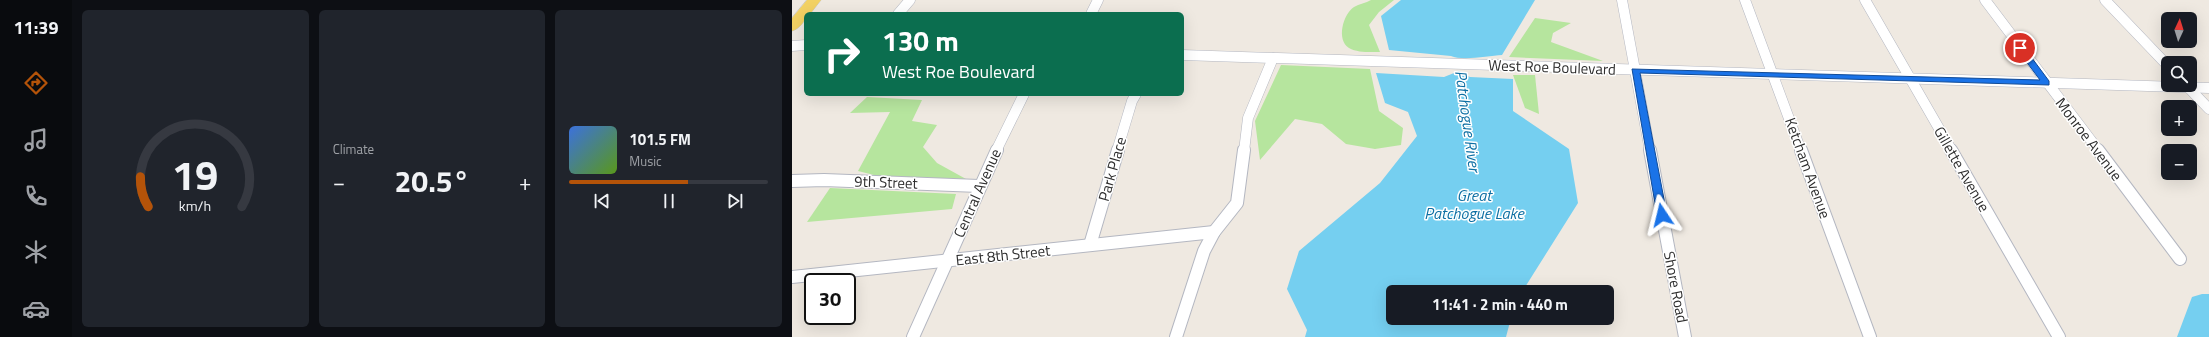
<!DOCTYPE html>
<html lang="en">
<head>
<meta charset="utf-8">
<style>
  body { margin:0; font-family:"Titillium Web",sans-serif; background:#20242c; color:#f1f3f6; height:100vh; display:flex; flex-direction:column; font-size:15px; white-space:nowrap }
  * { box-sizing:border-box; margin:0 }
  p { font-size:13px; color:#9ea1a6 }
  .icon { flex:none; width:22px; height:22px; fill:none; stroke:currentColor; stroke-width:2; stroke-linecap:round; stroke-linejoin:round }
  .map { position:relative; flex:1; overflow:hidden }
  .details { display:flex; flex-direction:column; gap:10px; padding:10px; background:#0d0f14; width:720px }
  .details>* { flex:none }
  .banner { position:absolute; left:12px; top:12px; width:380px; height:84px; border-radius:6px; box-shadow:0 4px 16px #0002; background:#0b6e4f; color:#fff; overflow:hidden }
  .needle { width:26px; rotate:4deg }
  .fabs { position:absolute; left:1369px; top:12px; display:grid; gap:8px }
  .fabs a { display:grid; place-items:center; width:36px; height:36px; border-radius:6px; background:#171b24; box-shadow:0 4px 16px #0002; font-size:20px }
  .speed { position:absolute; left:12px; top:273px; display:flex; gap:8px; font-size:20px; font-weight:700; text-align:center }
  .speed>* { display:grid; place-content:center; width:52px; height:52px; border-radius:50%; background:#171b24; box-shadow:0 4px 16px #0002; line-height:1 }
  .speed .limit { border:2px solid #111; border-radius:6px; background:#fff; color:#111 }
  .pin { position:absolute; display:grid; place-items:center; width:34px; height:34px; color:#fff; margin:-17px; border:2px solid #fff; border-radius:50%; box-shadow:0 1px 4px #0007 }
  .me { position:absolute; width:44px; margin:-22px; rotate:350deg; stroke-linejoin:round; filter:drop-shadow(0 0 3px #0008) }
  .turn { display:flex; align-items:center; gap:14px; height:84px; padding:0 12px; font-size:18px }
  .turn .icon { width:52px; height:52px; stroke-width:2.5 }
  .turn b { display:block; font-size:28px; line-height:34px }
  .big { font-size:30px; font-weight:700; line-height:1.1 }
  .details .card { flex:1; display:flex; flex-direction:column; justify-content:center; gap:6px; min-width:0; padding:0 14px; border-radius:6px; background:#20242c }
  .details .dial { align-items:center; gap:0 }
  .dial svg { height:104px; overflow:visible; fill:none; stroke:#363941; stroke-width:7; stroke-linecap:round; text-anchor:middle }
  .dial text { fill:#f1f3f6; stroke:none }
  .song { display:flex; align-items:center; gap:12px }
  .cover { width:48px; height:48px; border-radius:6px; background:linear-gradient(135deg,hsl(220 70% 55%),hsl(90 70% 35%)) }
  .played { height:4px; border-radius:2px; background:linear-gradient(90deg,#b45309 60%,#363941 60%) }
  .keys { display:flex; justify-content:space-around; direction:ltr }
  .heat { display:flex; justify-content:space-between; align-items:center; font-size:22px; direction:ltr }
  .details .tiles { flex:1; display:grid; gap:10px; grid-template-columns:repeat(3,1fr) }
  .trip { position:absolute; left:594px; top:285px; width:228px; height:40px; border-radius:6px; background:#171b24; box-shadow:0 4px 16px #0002; font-weight:700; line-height:40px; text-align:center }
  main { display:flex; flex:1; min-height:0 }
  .tab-bar { display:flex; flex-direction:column; width:72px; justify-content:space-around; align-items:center; background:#090b0e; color:#9ea1a6 }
  .tab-bar .icon { width:28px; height:28px }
  .tab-bar .on { color:#b45309 }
  .tab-bar b { font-size:18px; color:#f1f3f6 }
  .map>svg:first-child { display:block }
</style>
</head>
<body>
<main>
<nav class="tab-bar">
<b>11:39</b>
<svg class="icon on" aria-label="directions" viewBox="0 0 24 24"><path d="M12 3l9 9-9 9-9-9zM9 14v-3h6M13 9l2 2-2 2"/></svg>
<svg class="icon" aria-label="music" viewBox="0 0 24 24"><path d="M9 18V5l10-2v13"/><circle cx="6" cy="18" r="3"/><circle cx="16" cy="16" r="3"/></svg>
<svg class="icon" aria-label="phone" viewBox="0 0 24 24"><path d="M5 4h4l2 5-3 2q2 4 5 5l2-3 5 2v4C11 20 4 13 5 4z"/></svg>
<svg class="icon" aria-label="climate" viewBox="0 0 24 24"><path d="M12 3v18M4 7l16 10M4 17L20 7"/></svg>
<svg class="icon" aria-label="car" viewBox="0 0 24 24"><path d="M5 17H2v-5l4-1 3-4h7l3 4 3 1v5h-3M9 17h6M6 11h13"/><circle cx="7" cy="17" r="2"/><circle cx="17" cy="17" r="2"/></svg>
</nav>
<section class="details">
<div class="tiles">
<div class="card dial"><svg viewBox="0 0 100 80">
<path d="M14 69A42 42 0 1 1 86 69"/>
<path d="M14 69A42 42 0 0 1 8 46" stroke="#b45309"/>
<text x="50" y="56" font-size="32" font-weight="700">19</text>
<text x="50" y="72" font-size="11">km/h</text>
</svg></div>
<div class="card"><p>Climate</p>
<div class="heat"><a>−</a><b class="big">20.5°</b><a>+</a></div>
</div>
<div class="card">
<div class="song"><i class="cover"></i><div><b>101.5 FM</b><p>Music</p></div></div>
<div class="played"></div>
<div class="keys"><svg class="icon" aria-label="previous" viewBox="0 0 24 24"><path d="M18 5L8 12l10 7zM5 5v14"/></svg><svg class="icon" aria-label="pause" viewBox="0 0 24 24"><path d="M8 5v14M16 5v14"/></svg><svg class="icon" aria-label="next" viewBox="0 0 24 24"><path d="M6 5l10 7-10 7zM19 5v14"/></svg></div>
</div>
</div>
</section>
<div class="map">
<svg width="1417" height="337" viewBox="0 0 1417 337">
  <rect width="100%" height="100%" fill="#efe9e1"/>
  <!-- green -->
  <g fill="#b6e59e">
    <path d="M579,0H602L587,12L577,25L588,52C578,52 566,53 557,48C544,40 551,14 562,7C567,4 574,3 579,0Z"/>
    <path d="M743,18L779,23L761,33L759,42L811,61L717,57Z"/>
    <path d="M489,65L578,69L587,111L611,128L609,145L583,149L554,144L530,124L503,119L468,160L463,121Z"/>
    <path d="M721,75H743L747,114L733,108Z"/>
    <path d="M75,97L130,100L120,121L145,125L131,147L145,163L174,179L86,176L66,171L98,112L58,113Z"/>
    <path d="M38,188L164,194L160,209L15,222Z"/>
  </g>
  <!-- water -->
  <g fill="#75cff0">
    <path d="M609,0H743L710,55C697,56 670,61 659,56L597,50L589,16Z"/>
    <path d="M667,71L678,77L721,79V111L777,149L786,203L730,292H601V318H719L714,337H513L515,330L495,289L507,251L588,183L625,136L616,112L593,103L584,73L652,77Z"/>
    <path d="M1410,294H1417V337H1385L1400,297Z"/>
  </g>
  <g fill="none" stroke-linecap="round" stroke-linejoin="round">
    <defs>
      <g id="street-far1">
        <path d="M830,0L858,151"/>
        <path d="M953,0L1009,151"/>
        <path d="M1073,0L1160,151"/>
        <path d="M1193,0L1307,151"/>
        <path d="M1313,0L1376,66"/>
        <path d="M106,14L118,0"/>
        <path d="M299,14L306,0"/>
        <path d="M0,46L14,45"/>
        <path d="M390,55L1417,88"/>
        <path d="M1394,85L1417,109"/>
        <path d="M204,151L232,94"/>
        <path d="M325,151L340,101L344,94"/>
        <path d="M452,151L456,118L481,58"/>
      </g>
      <g id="street">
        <path d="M858,150L893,337"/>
        <path d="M1009,150L1078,337"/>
        <path d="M1159,150L1267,337"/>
        <path d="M1306,150L1388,259"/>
        <path d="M0,181L32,180L187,186"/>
        <path d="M298,245L326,150"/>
        <path d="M0,277L422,232"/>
        <path d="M121,337L205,150"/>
        <path d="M384,337L412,251L422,232L445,203L452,150"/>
      </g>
      <path id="primary" d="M15,0H29L18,14H14C14,21 7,29 0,31V18Z"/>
    </defs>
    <!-- street-far1 casing -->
    <use href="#street-far1" stroke="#b4b7c1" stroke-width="11"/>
    <!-- street casing -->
    <use href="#street" stroke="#b4b7c1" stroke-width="14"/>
    <!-- primary casing -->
    <use href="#primary" stroke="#c9c9c9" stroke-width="1"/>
    <!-- street-far1 -->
    <use href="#street-far1" stroke="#fff" stroke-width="10"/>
    <!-- street -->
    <use href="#street" stroke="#fff" stroke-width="12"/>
    <!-- primary -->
    <use href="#primary" fill="#f2d163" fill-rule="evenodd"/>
  </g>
  <!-- route -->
  <path fill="#1a73e8" stroke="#114b97" d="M1225,46H1231L1257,81V85L848,73L875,215L870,219L865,215L840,69L1248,80L1224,48Z"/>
  <g text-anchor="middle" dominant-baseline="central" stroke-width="3" stroke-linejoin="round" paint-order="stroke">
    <!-- street labels -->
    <g font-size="15" fill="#2e2e2e" stroke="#fff">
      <text transform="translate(760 67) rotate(2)">West Roe Boulevard</text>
      <text transform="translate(1297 139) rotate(53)">Monroe Avenue</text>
      <text transform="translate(1016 168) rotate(70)">Ketcham Avenue</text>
      <text transform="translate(320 169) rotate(-74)">Park Place</text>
      <text transform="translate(1170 169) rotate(60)">Gillette Avenue</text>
      <text transform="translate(94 182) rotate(2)">9th Street</text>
      <text transform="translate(185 193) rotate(-66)">Central Avenue</text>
      <text transform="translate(211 255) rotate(-6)">East 8th Street</text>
      <text transform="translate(884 287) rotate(79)">Shore Road</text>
    </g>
    <!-- water labels -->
    <g font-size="16" font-style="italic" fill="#0d6fa3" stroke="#fff">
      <text transform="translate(676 121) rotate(82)">Patchogue River</text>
      <text x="682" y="195">Great<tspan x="682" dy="18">Patchogue Lake</tspan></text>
    </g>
  </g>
</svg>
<div class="fabs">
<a><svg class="needle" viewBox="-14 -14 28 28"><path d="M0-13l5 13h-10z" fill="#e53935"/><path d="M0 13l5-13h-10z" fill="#9ea1a6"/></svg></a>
<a><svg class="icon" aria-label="search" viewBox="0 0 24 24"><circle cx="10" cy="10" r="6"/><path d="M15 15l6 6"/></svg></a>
<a>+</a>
<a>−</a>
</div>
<div class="speed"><div class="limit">30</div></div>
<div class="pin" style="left:1228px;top:48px;background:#d93025"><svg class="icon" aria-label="arrive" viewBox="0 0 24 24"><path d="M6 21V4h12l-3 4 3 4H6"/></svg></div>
<svg class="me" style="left:870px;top:215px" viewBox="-20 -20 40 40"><path d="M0-17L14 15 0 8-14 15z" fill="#1a73e8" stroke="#fff" stroke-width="4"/></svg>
<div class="trip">11:41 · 2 min · 440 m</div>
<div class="banner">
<div class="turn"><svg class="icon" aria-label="right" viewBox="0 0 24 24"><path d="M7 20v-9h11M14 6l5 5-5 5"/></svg><div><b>130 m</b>West Roe Boulevard</div></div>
</div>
</div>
</main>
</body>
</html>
